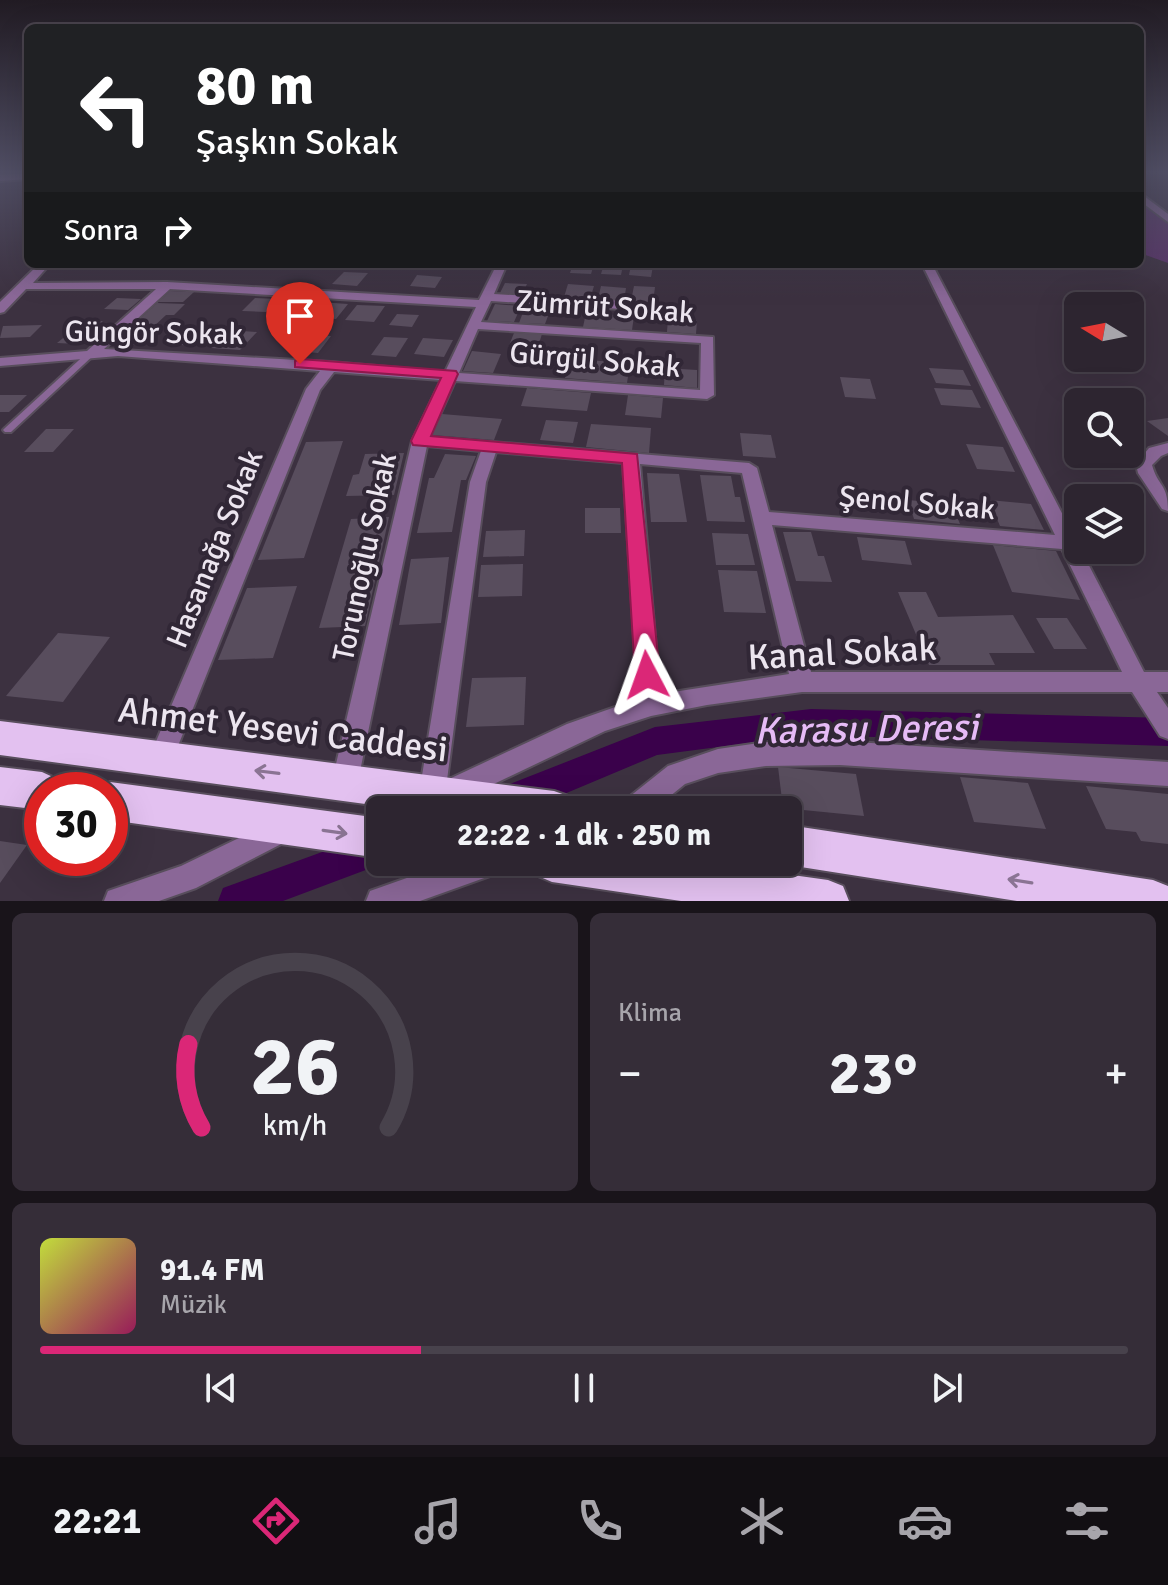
<!DOCTYPE html>
<html lang="tr">
<head>
<meta charset="utf-8">
<style>
  body { margin:0; font-family:Signika,sans-serif; background:#352d38; color:#f1f3f6; height:100vh; display:flex; flex-direction:column; font-size:30px; white-space:nowrap }
  * { box-sizing:border-box; margin:0 }
  p { font-size:26px; color:#a7a5ab }
  .icon { flex:none; width:44px; height:44px; fill:none; stroke:currentColor; stroke-width:2; stroke-linecap:round; stroke-linejoin:round }
  .map { position:relative; height:901px; overflow:hidden }
  .panel { display:flex; flex-direction:column; gap:12px; padding:12px; background:#19141a; flex:1 }
  .panel>* { flex:none }
  .guide { position:absolute; left:24px; top:24px; width:1120px; height:244px; border-radius:12px; box-shadow:0 8px 32px #0002,0 0 0 2px #48424c; background:#202124; color:#fff; overflow:hidden }
  .needle { width:52px; rotate:280deg }
  .buttons { position:absolute; left:1064px; top:292px; display:grid; gap:16px }
  .buttons a { display:grid; place-items:center; width:80px; height:80px; border-radius:12px; background:#2d2530; box-shadow:0 8px 32px #0002,0 0 0 2px #48424c; font-size:40px }
  .speed { position:absolute; left:24px; top:772px; display:flex; gap:16px; font-size:40px; font-weight:700; text-align:center }
  .speed>* { display:grid; place-content:center; width:104px; height:104px; border-radius:50%; background:#2d2530; box-shadow:0 8px 32px #0002,0 0 0 2px #48424c; line-height:1 }
  .speed .limit { border:12px solid #d22; background:#fff; color:#111 }
  .pin { position:absolute; display:grid; place-items:center; width:68px; height:68px; color:#fff; margin:-82px -34px; border-radius:50% 50% 50% 0; rotate:-45deg; box-shadow:0 0 8px #0007 }
  .pin .icon { rotate:45deg }
  .me { position:absolute; width:88px; margin:-44px; rotate:356deg; stroke-linejoin:round; filter:drop-shadow(0 0 6px #0008) }
  .turn { display:flex; align-items:center; gap:28px; height:168px; padding:0 40px; font-size:36px }
  .turn .icon { width:104px; height:104px; stroke-width:2.5 }
  .turn b { display:block; font-size:56px; line-height:68px }
  .then { display:flex; align-items:center; height:76px; padding:0 40px; background:#0003; gap:16px; font-size:30px }
  .big { font-size:60px; font-weight:700; line-height:1.1 }
  .panel .tile { flex:1; display:flex; flex-direction:column; justify-content:center; gap:12px; min-width:0; padding:0 28px; border-radius:12px; background:#352d38 }
  .panel .dial { align-items:center; gap:0 }
  .dial svg { height:208px; overflow:visible; fill:none; stroke:#48424c; stroke-width:7; stroke-linecap:round; text-anchor:middle }
  .dial text { fill:#f1f3f6; stroke:none }
  .song { display:flex; align-items:center; gap:24px }
  .cover { width:96px; height:96px; border-radius:12px; background:linear-gradient(135deg,hsl(70 70% 55%),hsl(330 70% 35%)) }
  .played { height:8px; border-radius:4px; background:linear-gradient(90deg,#db2777 35%,#48424c 35%) }
  .keys { display:flex; justify-content:space-around; direction:ltr }
  .heat { display:flex; justify-content:space-between; align-items:center; font-size:44px; direction:ltr }
  .panel .tiles { flex:1; display:grid; gap:12px; grid-template-columns:1fr 1fr }
  .tile:last-child { grid-column:span 2 }
  .trip { position:absolute; left:366px; top:796px; width:436px; height:80px; border-radius:12px; background:#2d2530; box-shadow:0 8px 32px #0002,0 0 0 2px #48424c; font-weight:700; line-height:80px; text-align:center }
  .tab-bar { display:flex; height:128px; justify-content:space-around; align-items:center; background:#120f13; color:#a7a5ab }
  .tab-bar .icon { width:56px; height:56px }
  .tab-bar .selected { color:#db2777 }
  .tab-bar b { font-size:36px; color:#f1f3f6 }
  .map>svg:first-child { display:block }
</style>
</head>
<body>
<div class="map">
<svg width="1168" height="901" viewBox="0 0 1168 901">
  <rect width="100%" height="100%" fill="#3c3140"/>
  <!-- green -->
  <path fill="#5a3369" d="M1140,196L1168,219V263L1140,253Z"/>
  <g fill="none" stroke-linecap="round" stroke-linejoin="round">
    <!-- canal -->
    <g fill="#3a014b" fill-rule="evenodd">
      <path d="M811,709L1168,718V746L811,735L657,755L526,810H467L472,799L655,727Z"/>
      <path d="M380,831V862H387L283,901H218L223,888Z"/>
    </g>
  </g>
  <!-- building -->
  <g fill="#584d5d">
    <path d="M573,264H594L591,274L570,273Z"/>
    <path d="M604,264L623,265L621,275L601,274Z"/>
    <path d="M631,265L653,266L651,277L629,275Z"/>
    <path d="M344,272L368,273L357,286L332,284Z"/>
    <path d="M417,275L442,277L435,288L410,286Z"/>
    <path d="M505,283L527,284L522,295L500,293Z"/>
    <path d="M568,284L594,286L590,299L564,297Z"/>
    <path d="M601,286L626,288L624,301L598,299Z"/>
    <path d="M634,286L655,287L653,303L631,301Z"/>
    <path d="M170,291L194,292L183,302H158Z"/>
    <path d="M117,298L141,299L128,310L104,309Z"/>
    <path d="M255,298L279,299L266,312L242,311Z"/>
    <path d="M319,302L348,304L336,319L306,317Z"/>
    <path d="M157,303L185,304L174,315H166L134,345H111Z"/>
    <path d="M495,304L521,306L514,322L487,321Z"/>
    <path d="M357,305L385,306L374,322L345,320Z"/>
    <path d="M525,307L551,308L545,324L519,323Z"/>
    <path d="M586,313L634,316L632,330L583,327Z"/>
    <path d="M397,314L419,315L412,327L389,325Z"/>
    <path d="M668,318L697,320L696,334L667,332Z"/>
    <path d="M84,321H103L77,344L57,343Z"/>
    <path d="M42,325L30,337L0,338L3,326Z"/>
    <path d="M189,326L213,328L194,346L169,344Z"/>
    <path d="M229,330L257,332L240,350L211,348Z"/>
    <path d="M514,333L542,334L537,350L508,348Z"/>
    <path d="M301,334L331,336L318,353L287,350Z"/>
    <path d="M384,337L408,338L396,357L371,355Z"/>
    <path d="M423,338L453,340L444,357L414,354Z"/>
    <path d="M472,351L501,354L493,373L463,371Z"/>
    <path d="M571,359L630,363L627,383L565,378Z"/>
    <path d="M665,368L697,370V388L664,385Z"/>
    <path d="M929,368L963,370L971,386L936,383Z"/>
    <path d="M840,377L870,379L876,399L845,397Z"/>
    <path d="M527,388L591,393L587,411L521,406Z"/>
    <path d="M934,388L972,390L981,408L941,405Z"/>
    <path d="M0,395H27L9,412H0Z"/>
    <path d="M628,395L663,398L661,418L625,415Z"/>
    <path d="M442,414L502,419L494,440L432,435Z"/>
    <path d="M1168,418V436L1147,421Z"/>
    <path d="M546,420L578,422L573,443L540,440Z"/>
    <path d="M591,424L651,428L649,453L586,447Z"/>
    <path d="M46,429H74L53,452H24Z"/>
    <path d="M740,433L771,435L776,458L743,456Z"/>
    <path d="M343,441L304,558L258,560L306,442Z"/>
    <path d="M966,444L1003,447L1015,472L977,469Z"/>
    <path d="M404,453L394,495L346,496L353,475L359,474L365,454Z"/>
    <path d="M445,454L476,456L466,480H461L452,532L417,533L429,478H434Z"/>
    <path d="M647,473L679,474L687,522H651Z"/>
    <path d="M700,475L731,476L735,497H740L745,522L707,521Z"/>
    <path d="M908,500L952,504L960,524L914,519Z"/>
    <path d="M989,500L1031,504L1044,530L1000,526Z"/>
    <path d="M585,508H620L621,533H585Z"/>
    <path d="M389,517L365,626L319,628L351,519Z"/>
    <path d="M525,530L524,556L483,557L486,531Z"/>
    <path d="M783,532H811L818,556H824L832,582L796,581Z"/>
    <path d="M712,533L748,534L755,565H716Z"/>
    <path d="M857,537L905,541L912,565L862,560Z"/>
    <path d="M993,545L1056,551L1080,600L1012,592Z"/>
    <path d="M449,557L441,623L399,625L411,559Z"/>
    <path d="M523,564L522,596L478,597L481,565Z"/>
    <path d="M718,570L757,571L766,613L724,612Z"/>
    <path d="M297,586L273,658L218,660L247,588Z"/>
    <path d="M898,592H926L938,617L1013,615L1035,653H989L995,665H929Z"/>
    <path d="M1036,618H1067L1087,649H1054Z"/>
    <path d="M58,633L110,637L63,702L6,696Z"/>
    <path d="M526,677L524,725L466,727L472,678Z"/>
    <path d="M778,767L856,774L864,816L783,808Z"/>
    <path d="M960,777L1028,783L1046,829L974,822Z"/>
    <path d="M1086,786L1168,794V844L1141,841L1136,832L1106,829Z"/>
    <path d="M0,841L27,845L0,883Z"/>
  </g>
  <g fill="none" stroke-linecap="round" stroke-linejoin="round">
    <defs>
      <path id="lane" d="M90,350H93L97,352L11,432H5L3,430L5,428Z"/>
      <g id="street">
        <path d="M28,173V179L0,181V175Z"/>
        <path d="M1140,193L1168,214V222L1140,201Z"/>
        <path d="M39,264H50L33,283L167,282L479,300L497,264H507L494,294L622,301L628,305L622,309L491,301L481,322L713,337L714,395L707,399L455,381L430,437L749,463L757,468L769,512L1055,535L922,264H932L1078,544V550H1081L1144,672H1168V692H1157L1168,708V739L1160,736L1132,692H802L707,705L651,716L605,731L454,803L444,796L441,803L432,807L423,803L419,794L470,482L481,451L427,446L358,781L354,790L345,793L336,790L332,781L412,441L441,380L334,372L320,390L170,766L161,770L152,766L149,758L306,389L320,371L118,356L0,366V358L87,351L156,289H26L4,312L0,313V302ZM170,289L476,307L445,372L331,362L104,349ZM478,329L701,343L700,390L459,373ZM496,452L623,463L638,699L567,724L447,780L486,482ZM640,464L742,473L789,674L660,694ZM772,525L1062,549L1122,672H811Z"/>
        <path d="M1168,443V453L1161,456L1152,465C1158,487 1168,483 1168,511L1162,509L1138,473L1136,464L1149,448Z"/>
        <path d="M840,741L1168,762V786L840,765L766,766L718,773L685,784L653,810H620L624,801L668,766L718,749L766,742Z"/>
        <path d="M278,819L287,823L291,832L287,841L196,888L159,901H104L108,891L181,866Z"/>
        <path d="M452,862H505L501,872L420,901H366L370,891Z"/>
      </g>
      <g id="highway">
        <path d="M0,721L554,791L568,796L573,810H410L0,755Z"/>
        <path d="M0,767L42,772L55,778L61,790H42V810L0,805Z"/>
        <path d="M110,782L380,818V858L110,820V790H95Z"/>
        <path d="M788,825L1153,880L1168,886V901H1017L788,865L781,862H788Z"/>
        <path d="M532,862H700L828,880L843,886L849,901H681L552,882L538,876Z"/>
      </g>
    </defs>
    <!-- lane casing -->
    <use href="#lane" stroke="#584e5c" stroke-width="4"/>
    <!-- street casing -->
    <use href="#street" stroke="#584e5c" stroke-width="4"/>
    <!-- highway casing -->
    <use href="#highway" stroke="#584e5c" stroke-width="4"/>
    <!-- lane -->
    <use href="#lane" fill="#8a6797" fill-rule="evenodd"/>
    <!-- street -->
    <use href="#street" fill="#8a6797" fill-rule="evenodd"/>
    <!-- highway -->
    <use href="#highway" fill="#e3c1f0" fill-rule="evenodd"/>
  </g>
  <!-- one-way arrows -->
  <defs><path id="oneway-shaft" d="M-6 0H5M1.5-3L5.5 0L1.5 3" fill="none" stroke-width="1.6" stroke-linecap="round" stroke-linejoin="round" transform="scale(2)"/></defs>
  <g stroke="#8a7493">
    <use href="#oneway-shaft" transform="translate(267 772) rotate(-173)"/>
    <use href="#oneway-shaft" transform="translate(335 832) rotate(8)"/>
    <use href="#oneway-shaft" transform="translate(1020 881) rotate(-171)"/>
  </g>
  <!-- sky -->
  <linearGradient id="sky" x2="0" y2="1"><stop stop-color="#211b23"/><stop offset="0.58" stop-color="#504e64"/><stop offset="1" stop-color="#504e64" stop-opacity="0"/></linearGradient>
  <rect width="1168" height="297" fill="url(#sky)"/>
  <!-- route -->
  <path fill="#db2777" stroke="#8e194d" stroke-width="2" d="M300,359L456,371L458,374L431,436L637,454L660,675L656,683L647,686L638,683L635,675L622,463L413,445L411,441L441,378L295,367V361Z"/>
  <g text-anchor="middle" dominant-baseline="central" stroke-width="8" stroke-linejoin="round" paint-order="stroke">
    <!-- street labels -->
    <g font-size="30" fill="#ece5ef" stroke="#312736">
      <text transform="translate(605 307) rotate(4)">Zümrüt Sokak</text>
      <text transform="translate(154 333) rotate(1)">Güngör Sokak</text>
      <text transform="translate(595 360) rotate(5)">Gürgül Sokak</text>
      <text transform="translate(917 503) rotate(5)">Şenol Sokak</text>
      <text transform="translate(215 549) rotate(-68)">Hasanağa Sokak</text>
      <text transform="translate(365 557) rotate(-78)">Torunoğlu Sokak</text>
    </g>
    <!-- near-street labels -->
    <g font-size="36" fill="#ece5ef" stroke="#312736">
      <text transform="translate(842 653) rotate(-3)">Kanal Sokak</text>
      <text transform="translate(283 730) rotate(7)">Ahmet Yesevi Caddesi</text>
    </g>
    <!-- near-water labels -->
    <g font-size="38" font-style="italic" fill="#e6bbf6" stroke="#312736">
      <text transform="translate(866 729) rotate(-1)">Karasu Deresi</text>
    </g>
  </g>
</svg>
<div class="buttons">
<a><svg class="needle" viewBox="-14 -14 28 28"><path d="M0-13l5 13h-10z" fill="#e53935"/><path d="M0 13l5-13h-10z" fill="#a7a5ab"/></svg></a>
<a><svg class="icon" aria-label="search" viewBox="0 0 24 24"><circle cx="10" cy="10" r="6"/><path d="M15 15l6 6"/></svg></a>
<a><svg class="icon" aria-label="layers" viewBox="0 0 24 24"><path d="M12 4l9 5-9 5-9-5zM3 14l9 5 9-5"/></svg></a>
</div>
<div class="speed"><div class="limit">30</div></div>
<div class="pin" style="left:300px;top:364px;background:#d93025"><svg class="icon" aria-label="arrive" viewBox="0 0 24 24"><path d="M6 21V4h12l-3 4 3 4H6"/></svg></div>
<svg class="me" style="left:647px;top:675px" viewBox="-20 -20 40 40"><path d="M0-17L14 15 0 8-14 15z" fill="#db2777" stroke="#fff" stroke-width="4"/></svg>
<div class="trip">22:22 · 1 dk · 250 m</div>
<div class="guide">
<div class="turn"><svg class="icon" aria-label="left" viewBox="0 0 24 24"><path d="M17 20v-9H6M10 6l-5 5 5 5"/></svg><div><b>80 m</b>Şaşkın Sokak</div></div>
<div class="then">Sonra<svg class="icon" aria-label="right" viewBox="0 0 24 24"><path d="M7 20v-9h11M14 6l5 5-5 5"/></svg></div>
</div>
</div>
<section class="panel">
<div class="tiles">
<div class="tile dial"><svg viewBox="0 0 100 80">
<path d="M14 69A42 42 0 1 1 86 69"/>
<path d="M14 69A42 42 0 0 1 9 37" stroke="#db2777"/>
<text x="50" y="56" font-size="32" font-weight="700">26</text>
<text x="50" y="72" font-size="11">km/h</text>
</svg></div>
<div class="tile"><p>Klima</p>
<div class="heat"><a>−</a><b class="big">23°</b><a>+</a></div>
</div>
<div class="tile">
<div class="song"><i class="cover"></i><div><b>91.4 FM</b><p>Müzik</p></div></div>
<div class="played"></div>
<div class="keys"><svg class="icon" aria-label="previous" viewBox="0 0 24 24"><path d="M18 5L8 12l10 7zM5 5v14"/></svg><svg class="icon" aria-label="pause" viewBox="0 0 24 24"><path d="M8 5v14M16 5v14"/></svg><svg class="icon" aria-label="next" viewBox="0 0 24 24"><path d="M6 5l10 7-10 7zM19 5v14"/></svg></div>
</div>
</div>
</section>
<nav class="tab-bar">
<b>22:21</b>
<svg class="icon selected" aria-label="directions" viewBox="0 0 24 24"><path d="M12 3l9 9-9 9-9-9zM9 14v-3h6M13 9l2 2-2 2"/></svg>
<svg class="icon" aria-label="music" viewBox="0 0 24 24"><path d="M9 18V5l10-2v13"/><circle cx="6" cy="18" r="3"/><circle cx="16" cy="16" r="3"/></svg>
<svg class="icon" aria-label="phone" viewBox="0 0 24 24"><path d="M5 4h4l2 5-3 2q2 4 5 5l2-3 5 2v4C11 20 4 13 5 4z"/></svg>
<svg class="icon" aria-label="climate" viewBox="0 0 24 24"><path d="M12 3v18M4 7l16 10M4 17L20 7"/></svg>
<svg class="icon" aria-label="car" viewBox="0 0 24 24"><path d="M5 17H2v-5l4-1 3-4h7l3 4 3 1v5h-3M9 17h6M6 11h13"/><circle cx="7" cy="17" r="2"/><circle cx="17" cy="17" r="2"/></svg>
<svg class="icon" aria-label="filters" viewBox="0 0 24 24"><path d="M4 7h16M4 17h16"/><circle cx="9" cy="7" r="2"/><circle cx="15" cy="17" r="2"/></svg>
</nav>
</body>
</html>
